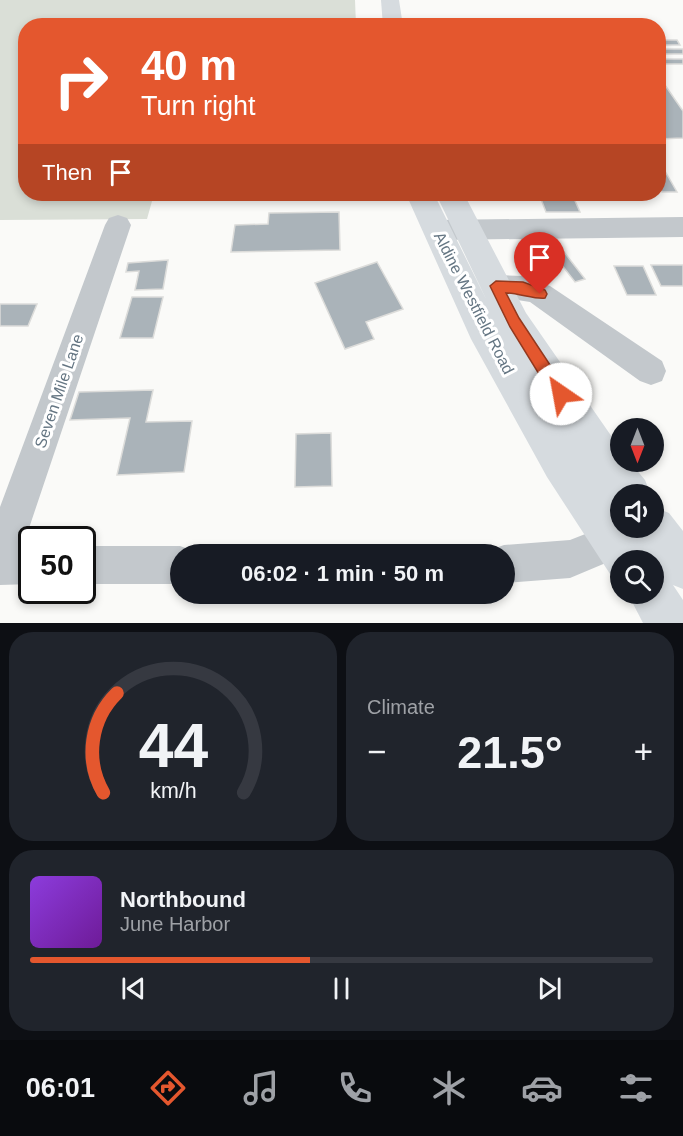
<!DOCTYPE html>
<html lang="en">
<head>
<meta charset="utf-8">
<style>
  body { margin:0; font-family:Arial,sans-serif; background:#20242c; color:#f1f3f6; height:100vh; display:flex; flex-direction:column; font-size:22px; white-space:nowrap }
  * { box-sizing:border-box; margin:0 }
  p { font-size:20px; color:#9ea1a6 }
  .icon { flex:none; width:33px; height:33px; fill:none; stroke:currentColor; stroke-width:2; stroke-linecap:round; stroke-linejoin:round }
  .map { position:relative; height:623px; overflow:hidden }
  .side { display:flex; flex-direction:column; gap:9px; padding:9px; background:#0d0f14; flex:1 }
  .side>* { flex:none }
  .top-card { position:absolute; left:18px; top:18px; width:648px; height:183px; border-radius:24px; box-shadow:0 3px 9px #0003; background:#e4572e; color:#fff; overflow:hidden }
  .needle { width:39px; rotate:180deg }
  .fabs { position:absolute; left:610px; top:418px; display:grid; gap:12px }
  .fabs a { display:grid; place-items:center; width:54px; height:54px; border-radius:50%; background:#171b24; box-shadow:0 3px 9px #0003; font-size:30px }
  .speed { position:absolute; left:18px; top:526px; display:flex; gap:12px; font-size:30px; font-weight:700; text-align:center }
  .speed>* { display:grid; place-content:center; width:78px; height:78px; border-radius:50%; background:#171b24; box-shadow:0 3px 9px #0003; line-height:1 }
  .speed .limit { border:3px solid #111; border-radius:9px; background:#fff; color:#111 }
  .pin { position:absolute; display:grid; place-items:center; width:51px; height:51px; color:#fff; margin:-62px -26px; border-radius:50% 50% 50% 0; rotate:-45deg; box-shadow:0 0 6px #0007 }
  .pin .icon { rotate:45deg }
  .me { position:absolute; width:66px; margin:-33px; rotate:327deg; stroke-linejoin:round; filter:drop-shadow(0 0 4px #0008) }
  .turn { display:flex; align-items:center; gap:21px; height:126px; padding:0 24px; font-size:27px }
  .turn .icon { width:78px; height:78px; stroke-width:2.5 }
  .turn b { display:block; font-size:42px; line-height:51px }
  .then { display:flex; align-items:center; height:57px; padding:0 24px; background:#0003; gap:12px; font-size:22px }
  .big { font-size:45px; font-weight:700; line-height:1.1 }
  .side .widget { flex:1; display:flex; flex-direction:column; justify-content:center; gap:9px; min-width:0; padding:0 21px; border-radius:24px; background:#20242c }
  .side .dial { align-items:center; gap:0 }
  .dial svg { height:156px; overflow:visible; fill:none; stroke:#363941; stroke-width:7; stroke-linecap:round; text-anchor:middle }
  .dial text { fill:#f1f3f6; stroke:none }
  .song { display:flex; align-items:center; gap:18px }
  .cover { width:72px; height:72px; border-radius:9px; background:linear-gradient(135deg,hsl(270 70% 55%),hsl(280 70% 35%)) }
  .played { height:6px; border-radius:3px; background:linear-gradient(90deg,#e4572e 45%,#363941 45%) }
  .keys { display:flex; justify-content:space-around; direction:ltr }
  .heat { display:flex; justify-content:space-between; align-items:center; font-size:33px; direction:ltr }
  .side .tiles { flex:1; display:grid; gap:9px; grid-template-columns:1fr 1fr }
  .widget:last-child { grid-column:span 2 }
  .trip { position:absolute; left:170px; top:544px; width:345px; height:60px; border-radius:30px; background:#171b24; box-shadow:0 3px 9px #0003; font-weight:700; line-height:60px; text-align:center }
  .tabs { display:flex; height:96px; justify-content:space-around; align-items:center; background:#090b0e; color:#9ea1a6 }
  .tabs .icon { width:42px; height:42px }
  .tabs .active { color:#e4572e }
  .tabs b { font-size:27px; color:#f1f3f6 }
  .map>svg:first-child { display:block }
</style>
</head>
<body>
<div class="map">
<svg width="683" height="623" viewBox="0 0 683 623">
  <rect width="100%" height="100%" fill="#fafaf8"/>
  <!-- green -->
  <path fill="#dadfd7" d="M0,0H355L356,25L26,26V194H154L147,219L0,220Z"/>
  <!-- building -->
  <g fill="#aab3b9" stroke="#dcdcda" stroke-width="1.5">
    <path d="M658,40H677L680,45H658Z"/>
    <rect x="658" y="49" width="25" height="5"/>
    <rect x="658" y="59" width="25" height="5"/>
    <path d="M658,75L683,111V138L658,139Z"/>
    <path d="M658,159L677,192H662L658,186Z"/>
    <path d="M539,194H572L580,212H546Z"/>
    <path d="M339,212L340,250L231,252L235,225L268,224L269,213Z"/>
    <path d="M564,252L585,279L575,282L554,255Z"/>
    <path d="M168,260L163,289L135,290L139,271L126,272L128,263Z"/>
    <path d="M377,262L403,309L366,322L374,339L345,349L315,283Z"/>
    <path d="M651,265H683V286H661Z"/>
    <path d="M614,266H643L656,295H627Z"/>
    <path d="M132,297H163L153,338H120Z"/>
    <path d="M0,304H37L28,326H0Z"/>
    <path d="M153,390L146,422L192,421L184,472L117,475L130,418L70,420L79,392Z"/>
    <path d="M331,433L332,486L295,487L296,434Z"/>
  </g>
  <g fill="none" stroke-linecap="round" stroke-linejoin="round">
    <!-- minor -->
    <g fill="#c3c8cc" fill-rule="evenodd">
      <path d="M118,215L127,218L131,225L23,546H32V584L0,585V507L105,225L109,218Z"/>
      <path d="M683,217V237L437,240L428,237L424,230L428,223L437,220Z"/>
      <path d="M496,275L523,276L550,286L662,361L666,371L662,381L651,385L640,381L530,302L486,295L482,287L486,279Z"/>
      <path d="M654,513L658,515L664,528L658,541L570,578L504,583V555H488L490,550L504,545L570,540L621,520V528H654Z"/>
      <path d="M82,546H180L194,551L195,555H180V584H82Z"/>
    </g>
    <!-- major -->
    <g fill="#d6dbdf" fill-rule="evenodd">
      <path d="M381,0H399L403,26H383Z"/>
      <path d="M406,194H434L487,301L436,194H464L526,313L621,450V462H630L645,480L651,495H621V528H631L634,532L633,528H654V507L669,513L683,531V589L673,585L683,600V623H643L628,594H654V572L662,576L654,561L648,557L650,561H621V580L612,577L547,477L471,339Z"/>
    </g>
  </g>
  <!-- route -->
  <path fill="#e4572e" stroke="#94391e" stroke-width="1.5" d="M496,281L523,282L545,290L547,294L545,298C538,300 517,293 506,293L519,318L566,389L568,394L566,400L561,402L555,400L510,327L490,286Z"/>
  <g text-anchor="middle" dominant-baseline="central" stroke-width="6" stroke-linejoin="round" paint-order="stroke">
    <!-- street labels -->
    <g font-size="16" fill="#657683" stroke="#fff">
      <text transform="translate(474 303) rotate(63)">Aldine Westfield Road</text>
      <text transform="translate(59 391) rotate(-71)">Seven Mile Lane</text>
    </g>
  </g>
</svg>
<div class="fabs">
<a><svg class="needle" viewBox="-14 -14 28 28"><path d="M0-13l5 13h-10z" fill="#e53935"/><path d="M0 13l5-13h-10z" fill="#9ea1a6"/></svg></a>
<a><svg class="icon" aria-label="sound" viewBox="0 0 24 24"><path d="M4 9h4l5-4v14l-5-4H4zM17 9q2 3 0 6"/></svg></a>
<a><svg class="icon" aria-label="search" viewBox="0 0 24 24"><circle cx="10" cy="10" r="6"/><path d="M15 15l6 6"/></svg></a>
</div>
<div class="speed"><div class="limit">50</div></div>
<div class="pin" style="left:540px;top:294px;background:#d93025"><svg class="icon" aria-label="arrive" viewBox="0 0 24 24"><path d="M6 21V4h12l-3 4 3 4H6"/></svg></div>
<svg class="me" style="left:561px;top:394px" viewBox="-20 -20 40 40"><circle r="19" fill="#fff"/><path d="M0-13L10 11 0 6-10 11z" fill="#e4572e"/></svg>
<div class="trip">06:02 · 1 min · 50 m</div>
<div class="top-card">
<div class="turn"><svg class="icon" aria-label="right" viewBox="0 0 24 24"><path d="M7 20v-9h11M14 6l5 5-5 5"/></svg><div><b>40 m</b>Turn right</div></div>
<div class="then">Then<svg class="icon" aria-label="arrive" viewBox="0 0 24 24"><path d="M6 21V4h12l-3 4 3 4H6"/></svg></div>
</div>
</div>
<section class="side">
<div class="tiles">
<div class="widget dial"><svg viewBox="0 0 100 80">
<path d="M14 69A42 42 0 1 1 86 69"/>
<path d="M14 69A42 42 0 0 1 21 18" stroke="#e4572e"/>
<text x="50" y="56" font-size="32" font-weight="700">44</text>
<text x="50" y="72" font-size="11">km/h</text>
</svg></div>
<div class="widget"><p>Climate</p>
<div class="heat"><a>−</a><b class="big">21.5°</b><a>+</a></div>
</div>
<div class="widget">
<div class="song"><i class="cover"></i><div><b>Northbound</b><p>June Harbor</p></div></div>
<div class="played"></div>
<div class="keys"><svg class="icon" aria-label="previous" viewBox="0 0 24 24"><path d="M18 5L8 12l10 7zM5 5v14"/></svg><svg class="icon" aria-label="pause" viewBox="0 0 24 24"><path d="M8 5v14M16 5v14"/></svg><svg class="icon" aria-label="next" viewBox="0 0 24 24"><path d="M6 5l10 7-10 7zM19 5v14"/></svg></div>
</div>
</div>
</section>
<nav class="tabs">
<b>06:01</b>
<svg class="icon active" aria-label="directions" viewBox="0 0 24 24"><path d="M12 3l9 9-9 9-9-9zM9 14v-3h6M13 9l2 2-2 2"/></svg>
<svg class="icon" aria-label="music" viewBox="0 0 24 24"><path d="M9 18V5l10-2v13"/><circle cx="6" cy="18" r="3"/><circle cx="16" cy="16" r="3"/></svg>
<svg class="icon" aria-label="phone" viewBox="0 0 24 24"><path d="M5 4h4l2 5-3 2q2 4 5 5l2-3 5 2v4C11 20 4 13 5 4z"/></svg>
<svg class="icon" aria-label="climate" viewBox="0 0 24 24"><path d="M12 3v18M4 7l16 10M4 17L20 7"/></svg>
<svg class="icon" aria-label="car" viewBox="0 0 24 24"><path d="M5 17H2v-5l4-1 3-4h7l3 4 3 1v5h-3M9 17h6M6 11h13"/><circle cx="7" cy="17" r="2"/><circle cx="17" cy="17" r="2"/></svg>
<svg class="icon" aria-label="filters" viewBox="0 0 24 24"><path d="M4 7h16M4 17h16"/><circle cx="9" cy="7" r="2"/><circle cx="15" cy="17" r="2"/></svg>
</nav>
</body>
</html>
